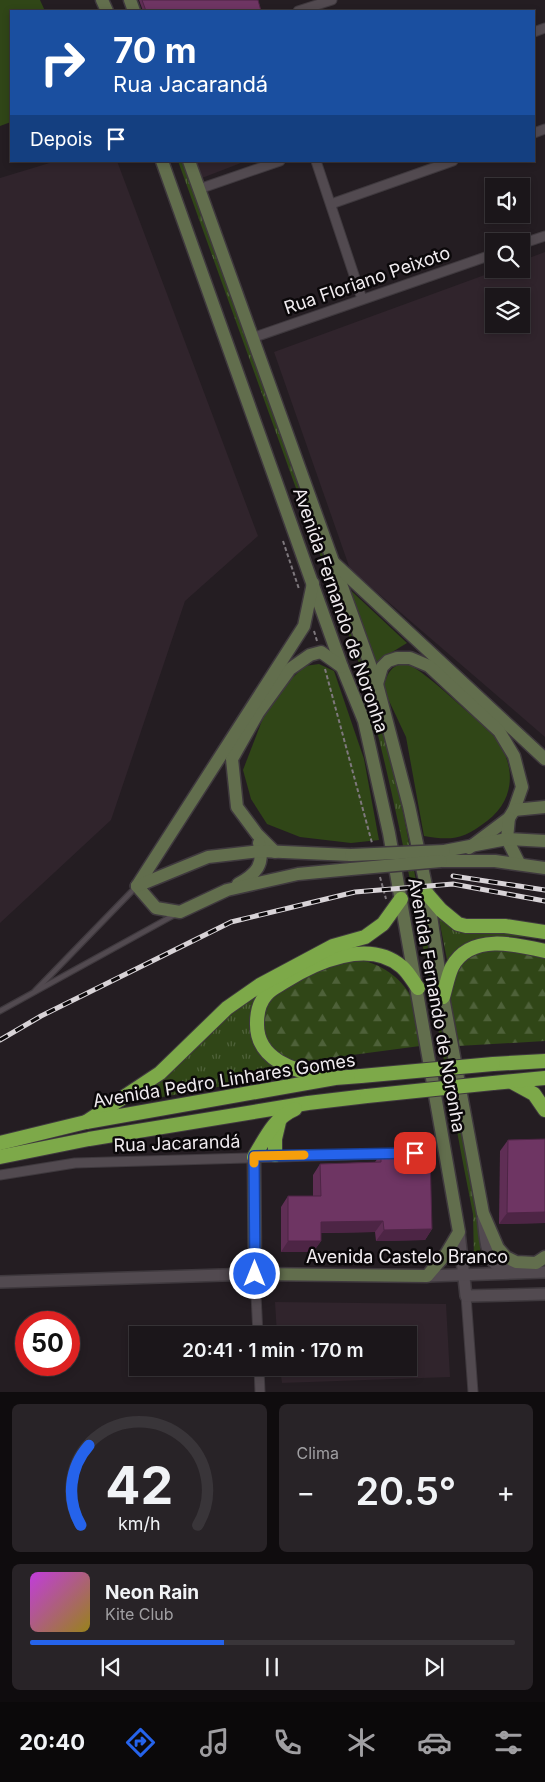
<!DOCTYPE html>
<html lang="pt">
<head>
<meta charset="utf-8">
<style>
  body { margin:0; font-family:Inter,sans-serif; background:#282327; color:#f1f3f6; height:100vh; display:flex; flex-direction:column; font-size:19px; white-space:nowrap }
  * { box-sizing:border-box; margin:0 }
  p { font-size:16px; color:#a09fa2 }
  .icon { flex:none; width:28px; height:28px; fill:none; stroke:currentColor; stroke-width:2; stroke-linecap:round; stroke-linejoin:round }
  .map { position:relative; height:1392px; overflow:hidden }
  .details { display:flex; flex-direction:column; gap:12px; padding:12px; background:#0f0c0e; flex:1 }
  .details>* { flex:none }
  .top-card { position:absolute; left:10px; top:10px; width:525px; height:152px; border-radius:0px; box-shadow:0 2px 8px #0003,0 0 0 1px #393539; background:#1a4fa0; color:#fff; overflow:hidden }
  .fabs { position:absolute; left:485px; top:178px; display:grid; gap:10px }
  .fabs a { display:grid; place-items:center; width:45px; height:45px; border-radius:0px; background:#1b161a; box-shadow:0 2px 8px #0003,0 0 0 1px #393539; font-size:25px }
  .speed { position:absolute; left:15px; top:1311px; display:flex; gap:10px; font-size:25px; font-weight:700; text-align:center }
  .speed>* { display:grid; place-content:center; width:65px; height:65px; border-radius:50%; background:#1b161a; box-shadow:0 2px 8px #0003,0 0 0 1px #393539; line-height:1 }
  .speed .limit { border:8px solid #d22; background:#fff; color:#111 }
  .pin { position:absolute; display:grid; place-items:center; width:42px; height:42px; color:#fff; margin:-21px; border-radius:10px; box-shadow:0 2px 8px #0006 }
  .me { position:absolute; width:55px; margin:-28px; rotate:0deg; stroke-linejoin:round; filter:drop-shadow(0 0 4px #0008) }
  .turn { display:flex; align-items:center; gap:18px; height:105px; padding:0 20px; font-size:22px }
  .turn .icon { width:65px; height:65px; stroke-width:2.5 }
  .turn b { display:block; font-size:35px; line-height:42px }
  .then { display:flex; align-items:center; height:48px; padding:0 20px; background:#0003; gap:10px; font-size:19px }
  .big { font-size:38px; font-weight:600; line-height:1.1 }
  .details .card { flex:1; display:flex; flex-direction:column; justify-content:center; gap:8px; min-width:0; padding:0 18px; border-radius:8px; background:#282327 }
  .details .dial { align-items:center; gap:0 }
  .dial svg { height:130px; overflow:visible; fill:none; stroke:#393539; stroke-width:7; stroke-linecap:round; text-anchor:middle }
  .dial text { fill:#f1f3f6; stroke:none }
  .song { display:flex; align-items:center; gap:15px }
  .cover { width:60px; height:60px; border-radius:8px; background:linear-gradient(135deg,hsl(290 70% 55%),hsl(50 70% 35%)) }
  .played { height:5px; border-radius:2px; background:linear-gradient(90deg,#2563eb 40%,#393539 40%) }
  .keys { display:flex; justify-content:space-around; direction:ltr }
  .heat { display:flex; justify-content:space-between; align-items:center; font-size:28px; direction:ltr }
  .details .tiles { flex:1; display:grid; gap:12px; grid-template-columns:1fr 1fr }
  .card:last-child { grid-column:span 2 }
  .trip { position:absolute; left:129px; top:1326px; width:288px; height:50px; border-radius:0px; background:#1b161a; box-shadow:0 2px 8px #0003,0 0 0 1px #393539; font-weight:600; line-height:50px; text-align:center }
  .tabs { display:flex; height:80px; justify-content:space-around; align-items:center; background:#0b090a; color:#a09fa2 }
  .tabs .icon { width:35px; height:35px }
  .tabs .current { color:#2563eb }
  .tabs b { font-size:22px; color:#f1f3f6 }
  .map>svg:first-child { display:block }
</style>
</head>
<body>
<div class="map">
<svg width="545" height="1392" viewBox="0 0 545 1392">
  <defs>
    <pattern id="grass-tufts" width="24" height="20" patternUnits="userSpaceOnUse" patternTransform="scale(1.25)"><rect width="24" height="20" fill="#304617"/><path d="M3 7l-1-3M5 7V3M7 7l1-3M15 17l-1-3M17 17v-4M19 17l1-3" fill="none" stroke="#4e6139"/></pattern>
    <pattern id="forest-firs" width="22" height="20" patternUnits="userSpaceOnUse" patternTransform="scale(1.25)"><rect width="22" height="20" fill="#304617"/><path d="M5 1l3.5 6h-7zM16 11l3.5 6h-7z" fill="#4e6139"/></pattern>
  </defs>
  <rect width="100%" height="100%" fill="#241d22"/>
  <!-- built -->
  <g fill="#30242c" fill-rule="evenodd">
    <path d="M56,161H117L258,536L185,601L111,820L0,923V178Z"/>
    <path d="M196,161H246L202,178Z"/>
    <path d="M545,252V737L350,569L274,352L501,269H521V261ZM494,296H521V324H494Z"/>
    <path d="M275,1302L446,1304L450,1377L282,1383L280,1368H408V1335H277Z"/>
  </g>
  <!-- grass -->
  <g fill="url(#grass-tufts)">
    <path d="M178,161H185L377,699L404,817L443,1024L478,1214L481,1261L474,1260L473,1214C436,1030 410,844 359,663Z"/>
    <path d="M439,919L459,930L494,931L545,937V940C505,935 475,929 448,965Z"/>
    <path d="M260,990L285,1073L283,1075L124,1104L168,1076L222,1020Z"/>
  </g>
  <!-- forest -->
  <g fill="url(#forest-firs)">
    <path d="M514,948L545,956V1041L458,1046L446,990L457,967L473,953Z"/>
    <path d="M355,959C377,962 397,974 409,993C415,1004 417,1033 420,1046L292,1063L273,1052L263,1040C262,1032 259,1017 262,1009C274,980 328,968 355,959Z"/>
  </g>
  <!-- park -->
  <g fill="#304617">
    <path d="M0,0H40L45,11H11V122L0,126Z"/>
    <path d="M345,585L407,643L371,665Z"/>
    <path d="M407,663C427,675 443,690 461,706C472,716 486,725 495,737C516,765 516,799 487,821C464,839 452,841 424,836L406,737L383,688C388,673 390,665 407,663Z"/>
    <path d="M319,664L334,671L364,759L379,840L351,843L300,837L267,824L251,799L243,770L263,718L288,682L305,666Z"/>
  </g>
  <g fill="none" stroke-linecap="round" stroke-linejoin="round">
    <defs>
      <g id="service">
        <path d="M35,991L136,887"/>
        <path d="M0,1011L176,914"/>
      </g>
      <g id="minor">
        <path d="M298,11L332,0"/>
        <path d="M534,32L545,28"/>
        <path d="M534,133L545,129"/>
        <path d="M316,161L362,299"/>
        <path d="M199,189L280,161"/>
        <path d="M331,204L453,161"/>
        <path d="M521,244L545,236"/>
        <path d="M252,338L494,254"/>
        <path d="M0,1175L75,1163L415,1153"/>
        <path d="M255,1274L258,1335"/>
        <path d="M466,1296L473,1392"/>
        <path d="M259,1368L260,1392"/>
      </g>
      <g id="tertiary">
        <path d="M483,1218C485,1232 485,1260 500,1268C503,1269 509,1270 512,1271"/>
        <path d="M459,1232L466,1296L545,1294"/>
        <path d="M427,1276L545,1272"/>
        <path d="M0,1282L255,1274"/>
      </g>
      <g id="secondary">
        <path d="M102,0L107,11"/>
        <path d="M130,0L134,11"/>
        <path d="M162,161L342,667L364,721L389,833L459,1232L446,1254L427,1276L255,1274L254,1157"/>
        <path d="M189,161L377,684L409,806L428,895L443,997L483,1213L498,1248L506,1257L516,1262L536,1263L545,1257"/>
        <path d="M334,563L545,759"/>
        <path d="M377,684L382,667L388,661L397,658H410L429,666L499,731L514,756L522,787L514,810L509,818L469,848"/>
        <path d="M514,810L545,807"/>
        <path d="M509,818L507,839L519,863"/>
        <path d="M444,851L507,839L545,841"/>
        <path d="M275,852L257,834L237,807L232,759L258,713L290,669L310,655L321,652L342,667"/>
        <path d="M441,861H495L545,868"/>
        <path d="M238,884C256,874 265,865 259,843"/>
        <path d="M137,886L304,626L313,583"/>
        <path d="M137,886L156,908L180,912L227,890L298,874L351,869"/>
        <path d="M137,886L208,857L261,851L351,855"/>
      </g>
      <g id="trunk">
        <path d="M428,895L441,910L458,924L466,926H505L545,932"/>
        <path d="M443,997C446,987 448,975 452,967C470,933 516,944 545,951"/>
        <path d="M493,1064L545,1061"/>
        <path d="M324,1076C294,1071 256,1060 257,1023C257,1013 259,1003 266,995C270,989 278,986 284,982C315,962 369,938 402,967C408,972 413,981 418,988"/>
        <path d="M512,1082L534,1094L545,1110"/>
        <path d="M493,1083L545,1078"/>
        <path d="M86,1122L160,1073L227,1008L260,985L333,946L365,937L383,924L401,899"/>
        <path d="M0,1143L86,1122L335,1078L361,1076"/>
        <path d="M275,1155V1139L279,1122"/>
        <path d="M0,1157L89,1139L308,1103L367,1096"/>
        <path d="M254,1157C266,1137 274,1118 295,1109"/>
      </g>
    </defs>
    <!-- service casing -->
    <use href="#service" stroke="#3f393e" stroke-width="7"/>
    <!-- minor casing -->
    <use href="#minor" stroke="#3f393e" stroke-width="11"/>
    <!-- tertiary casing -->
    <use href="#tertiary" stroke="#3f393e" stroke-width="14"/>
    <!-- secondary casing -->
    <use href="#secondary" stroke="#3f393e" stroke-width="15"/>
    <!-- trunk casing -->
    <use href="#trunk" stroke="#3f393e" stroke-width="16"/>
    <!-- path -->
    <g stroke="#7e787d" stroke-width="2" stroke-dasharray="4 2.5" stroke-linecap="butt">
      <path d="M283,541L299,589"/>
      <path d="M314,631L317,641"/>
      <path d="M325,669L372,843"/>
      <path d="M380,877L386,899"/>
    </g>
    <!-- service -->
    <use href="#service" stroke="#524a50" stroke-width="4.5"/>
    <!-- minor -->
    <use href="#minor" stroke="#524a50" stroke-width="9"/>
    <!-- tertiary -->
    <use href="#tertiary" stroke="#524a50" stroke-width="11"/>
    <!-- secondary -->
    <use href="#secondary" stroke="#626e4d" stroke-width="12"/>
    <!-- trunk -->
    <use href="#trunk" stroke="#7da949" stroke-width="14"/>
    <defs>
      <g id="rail">
        <path d="M453,876L545,890"/>
        <path d="M0,1040L41,1016L231,922L355,892L453,884L545,901"/>
      </g>
    </defs>
    <!-- rail casing -->
    <use href="#rail" stroke="#d8d3d7" stroke-width="5"/>
    <!-- rail -->
    <use href="#rail" stroke="#0b080a" stroke-width="3" stroke-dasharray="9" stroke-linecap="butt"/>
    <defs>
      <g id="secondary-bridge">
        <path d="M351,855L444,851"/>
        <path d="M351,869L441,861"/>
      </g>
      <g id="trunk-bridge">
        <path d="M361,1076L493,1064"/>
        <path d="M367,1096L493,1083"/>
      </g>
    </defs>
    <!-- secondary-bridge casing -->
    <use href="#secondary-bridge" stroke="#3f393e" stroke-width="15" stroke-linecap="butt"/>
    <!-- trunk-bridge casing -->
    <use href="#trunk-bridge" stroke="#3f393e" stroke-width="16" stroke-linecap="butt"/>
    <!-- secondary-bridge -->
    <use href="#secondary-bridge" stroke="#626e4d" stroke-width="12"/>
    <!-- trunk-bridge -->
    <use href="#trunk-bridge" stroke="#7da949" stroke-width="14"/>
  </g>
  <!-- wall -->
  <g fill="#5f2e55">
    <path d="M139,0H258L261,11H143Z"/>
    <path d="M545,1139V1223L499,1224L500,1151L508,1140Z"/>
    <path d="M381,1154L432,1229L425,1240L376,1241L375,1232L321,1233V1241L313,1252H281V1207L288,1196H313V1175L320,1164L375,1162Z"/>
  </g>
  <!-- shaded-wall -->
  <g fill="#4d2545">
    <path d="M545,1212V1223L499,1224L507,1213Z"/>
    <path d="M383,1221L375,1232L314,1233L321,1222Z"/>
    <path d="M432,1229L425,1240L376,1241L384,1230Z"/>
    <path d="M288,1241H321L313,1252H281Z"/>
  </g>
  <!-- building -->
  <g fill="#6e3563" stroke="#4d2545">
    <path d="M142,0H258L261,11H146Z"/>
    <path d="M545,1139V1212L507,1213L508,1140Z"/>
    <path d="M430,1153L432,1229L384,1230L383,1221L321,1222V1241H288V1196H321L320,1164L381,1162V1154Z"/>
  </g>
  <g fill="none" stroke-linecap="round" stroke-linejoin="round">
    <defs>
      <path id="route" d="M255,1274L254,1156L415,1153"/>
    </defs>
    <!-- route casing -->
    <use href="#route" stroke="#184099" stroke-width="12"/>
    <!-- route -->
    <use href="#route" stroke="#2563eb" stroke-width="9"/>
    <!-- slow -->
    <path stroke="#f59e0b" stroke-width="9" d="M254,1163V1156L304,1155"/>
  </g>
  <g text-anchor="middle" dominant-baseline="central" stroke-width="5" stroke-linejoin="round" paint-order="stroke">
    <!-- street labels -->
    <g font-size="18" fill="#f0ebef" stroke="#0b080a">
      <text transform="translate(367 280) rotate(-19)">Rua Floriano Peixoto</text>
      <text transform="translate(341 610) rotate(71)">Avenida Fernando de Noronha</text>
      <text transform="translate(437 1005) rotate(80)">Avenida Fernando de Noronha</text>
      <text transform="translate(224 1080) rotate(-9)">Avenida Pedro Linhares Gomes</text>
      <text transform="translate(177 1143) rotate(-2)">Rua Jacarandá</text>
      <text x="407" y="1256">Avenida Castelo Branco</text>
    </g>
  </g>
</svg>
<div class="fabs">
<a><svg class="icon" aria-label="sound" viewBox="0 0 24 24"><path d="M4 9h4l5-4v14l-5-4H4zM17 9q2 3 0 6"/></svg></a>
<a><svg class="icon" aria-label="search" viewBox="0 0 24 24"><circle cx="10" cy="10" r="6"/><path d="M15 15l6 6"/></svg></a>
<a><svg class="icon" aria-label="layers" viewBox="0 0 24 24"><path d="M12 4l9 5-9 5-9-5zM3 14l9 5 9-5"/></svg></a>
</div>
<div class="speed"><div class="limit">50</div></div>
<div class="pin" style="left:415px;top:1153px;background:#d93025"><svg class="icon" aria-label="arrive" viewBox="0 0 24 24"><path d="M6 21V4h12l-3 4 3 4H6"/></svg></div>
<svg class="me" style="left:255px;top:1274px" viewBox="-20 -20 40 40"><circle r="17" fill="#2563eb" stroke="#fff" stroke-width="3"/><path d="M0-11L8 9 0 5-8 9z" fill="#fff"/></svg>
<div class="trip">20:41 · 1 min · 170 m</div>
<div class="top-card">
<div class="turn"><svg class="icon" aria-label="right" viewBox="0 0 24 24"><path d="M7 20v-9h11M14 6l5 5-5 5"/></svg><div><b>70 m</b>Rua Jacarandá</div></div>
<div class="then">Depois<svg class="icon" aria-label="arrive" viewBox="0 0 24 24"><path d="M6 21V4h12l-3 4 3 4H6"/></svg></div>
</div>
</div>
<section class="details">
<div class="tiles">
<div class="card dial"><svg viewBox="0 0 100 80">
<path d="M14 69A42 42 0 1 1 86 69"/>
<path d="M14 69A42 42 0 0 1 19 20" stroke="#2563eb"/>
<text x="50" y="56" font-size="32" font-weight="700">42</text>
<text x="50" y="72" font-size="11">km/h</text>
</svg></div>
<div class="card"><p>Clima</p>
<div class="heat"><a>−</a><b class="big">20.5°</b><a>+</a></div>
</div>
<div class="card">
<div class="song"><i class="cover"></i><div><b>Neon Rain</b><p>Kite Club</p></div></div>
<div class="played"></div>
<div class="keys"><svg class="icon" aria-label="previous" viewBox="0 0 24 24"><path d="M18 5L8 12l10 7zM5 5v14"/></svg><svg class="icon" aria-label="pause" viewBox="0 0 24 24"><path d="M8 5v14M16 5v14"/></svg><svg class="icon" aria-label="next" viewBox="0 0 24 24"><path d="M6 5l10 7-10 7zM19 5v14"/></svg></div>
</div>
</div>
</section>
<nav class="tabs">
<b>20:40</b>
<svg class="icon current" aria-label="directions" viewBox="0 0 24 24"><path d="M12 3l9 9-9 9-9-9zM9 14v-3h6M13 9l2 2-2 2"/></svg>
<svg class="icon" aria-label="music" viewBox="0 0 24 24"><path d="M9 18V5l10-2v13"/><circle cx="6" cy="18" r="3"/><circle cx="16" cy="16" r="3"/></svg>
<svg class="icon" aria-label="phone" viewBox="0 0 24 24"><path d="M5 4h4l2 5-3 2q2 4 5 5l2-3 5 2v4C11 20 4 13 5 4z"/></svg>
<svg class="icon" aria-label="climate" viewBox="0 0 24 24"><path d="M12 3v18M4 7l16 10M4 17L20 7"/></svg>
<svg class="icon" aria-label="car" viewBox="0 0 24 24"><path d="M5 17H2v-5l4-1 3-4h7l3 4 3 1v5h-3M9 17h6M6 11h13"/><circle cx="7" cy="17" r="2"/><circle cx="17" cy="17" r="2"/></svg>
<svg class="icon" aria-label="filters" viewBox="0 0 24 24"><path d="M4 7h16M4 17h16"/><circle cx="9" cy="7" r="2"/><circle cx="15" cy="17" r="2"/></svg>
</nav>
</body>
</html>
